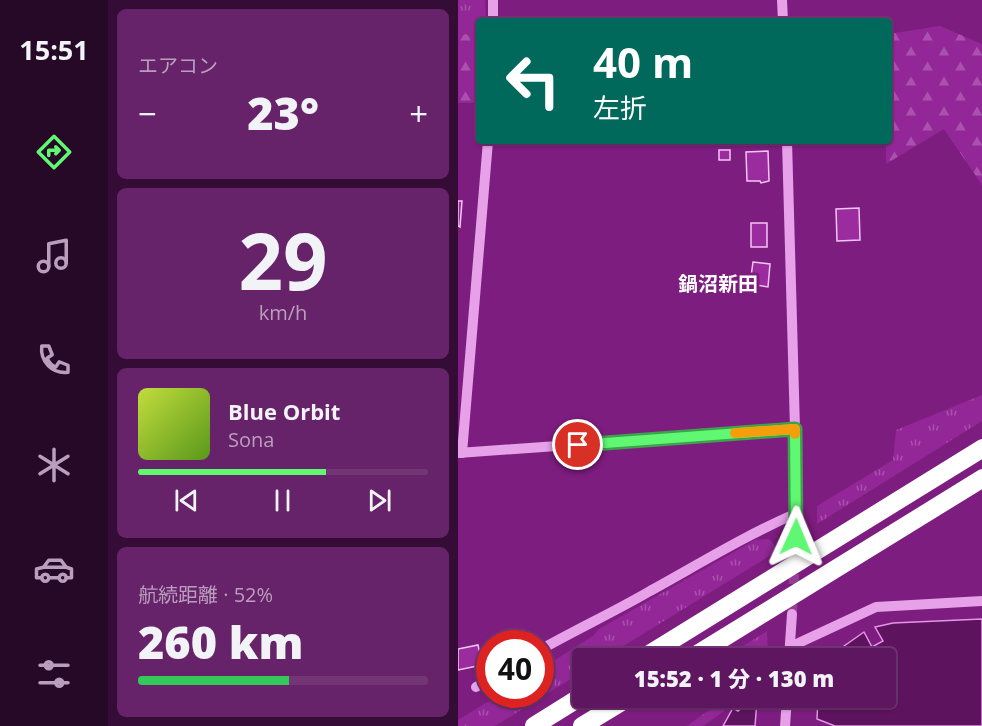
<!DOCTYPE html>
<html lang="ja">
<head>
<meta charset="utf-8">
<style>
  body { margin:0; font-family:"Open Sans","Noto Sans JP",sans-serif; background:#672369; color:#f1f3f6; height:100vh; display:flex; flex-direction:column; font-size:22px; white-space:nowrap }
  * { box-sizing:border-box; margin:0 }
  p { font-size:20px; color:#b99fbd }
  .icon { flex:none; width:33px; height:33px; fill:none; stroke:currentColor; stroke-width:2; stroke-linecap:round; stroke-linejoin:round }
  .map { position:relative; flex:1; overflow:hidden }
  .side { display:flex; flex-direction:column; gap:9px; padding:9px; background:#340c35; width:350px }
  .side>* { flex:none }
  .banner { position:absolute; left:18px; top:18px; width:416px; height:126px; border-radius:6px; box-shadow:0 2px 4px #0004,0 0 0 2px #733575; background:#00695c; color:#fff; overflow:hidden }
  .speed { position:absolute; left:18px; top:630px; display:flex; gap:12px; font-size:30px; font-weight:700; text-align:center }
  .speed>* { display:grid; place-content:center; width:78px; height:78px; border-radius:50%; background:#5e1660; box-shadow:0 2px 4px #0004,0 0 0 2px #733575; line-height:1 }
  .speed .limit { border:9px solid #d22; background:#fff; color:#111 }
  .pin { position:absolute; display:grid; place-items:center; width:51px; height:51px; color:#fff; margin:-26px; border:3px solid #fff; border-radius:50%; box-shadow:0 2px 6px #0007 }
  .me { position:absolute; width:66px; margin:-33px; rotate:1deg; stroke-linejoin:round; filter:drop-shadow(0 0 4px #0008) }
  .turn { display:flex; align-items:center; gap:21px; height:126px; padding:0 18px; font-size:27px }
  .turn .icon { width:78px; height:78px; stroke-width:2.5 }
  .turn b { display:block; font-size:42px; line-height:51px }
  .big { font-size:45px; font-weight:800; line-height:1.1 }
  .side .tile { flex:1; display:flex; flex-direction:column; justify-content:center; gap:9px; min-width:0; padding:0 21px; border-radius:9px; background:#672369 }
  .side .dial { align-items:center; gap:0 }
  .dial b { font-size:78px; line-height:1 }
  .song { display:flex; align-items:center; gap:18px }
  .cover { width:72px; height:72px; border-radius:9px; background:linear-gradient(135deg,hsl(70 70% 55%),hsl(90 70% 35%)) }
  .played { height:6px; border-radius:3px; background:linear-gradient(90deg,#60f873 65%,#733575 65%) }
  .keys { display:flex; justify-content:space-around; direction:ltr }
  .heat { display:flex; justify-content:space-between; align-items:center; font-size:33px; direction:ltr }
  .charge { height:9px; border-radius:4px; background:linear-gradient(90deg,#34c759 52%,#733575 0) }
  .trip { position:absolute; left:114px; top:648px; width:324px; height:60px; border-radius:6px; background:#5e1660; box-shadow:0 2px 4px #0004,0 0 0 2px #733575; font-weight:800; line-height:60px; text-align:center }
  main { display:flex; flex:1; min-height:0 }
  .tab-bar { display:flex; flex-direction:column; width:108px; justify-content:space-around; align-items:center; background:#260926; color:#b99fbd }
  .tab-bar .icon { width:42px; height:42px }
  .tab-bar .current { color:#60f873 }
  .tab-bar b { font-size:27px; color:#f1f3f6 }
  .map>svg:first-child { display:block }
</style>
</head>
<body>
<main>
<nav class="tab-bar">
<b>15:51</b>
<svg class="icon current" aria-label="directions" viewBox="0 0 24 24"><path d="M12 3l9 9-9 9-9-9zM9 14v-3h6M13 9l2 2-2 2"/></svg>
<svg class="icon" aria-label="music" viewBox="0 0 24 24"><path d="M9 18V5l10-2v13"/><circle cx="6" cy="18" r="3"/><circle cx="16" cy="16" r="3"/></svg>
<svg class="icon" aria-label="phone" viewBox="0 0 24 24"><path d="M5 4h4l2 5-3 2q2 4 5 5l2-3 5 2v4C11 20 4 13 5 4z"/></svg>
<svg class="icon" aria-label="climate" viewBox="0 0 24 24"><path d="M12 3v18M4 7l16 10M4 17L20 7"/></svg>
<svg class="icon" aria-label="car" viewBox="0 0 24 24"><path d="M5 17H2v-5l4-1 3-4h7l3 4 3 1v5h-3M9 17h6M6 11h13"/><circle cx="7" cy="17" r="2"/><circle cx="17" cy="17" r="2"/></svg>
<svg class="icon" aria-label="filters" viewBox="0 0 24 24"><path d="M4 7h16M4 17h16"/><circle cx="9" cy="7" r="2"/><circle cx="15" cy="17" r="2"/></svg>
</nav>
<section class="side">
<div class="tile"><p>エアコン</p>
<div class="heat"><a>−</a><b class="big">23°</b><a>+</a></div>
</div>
<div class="tile dial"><b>29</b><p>km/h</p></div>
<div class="tile">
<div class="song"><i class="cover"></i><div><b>Blue Orbit</b><p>Sona</p></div></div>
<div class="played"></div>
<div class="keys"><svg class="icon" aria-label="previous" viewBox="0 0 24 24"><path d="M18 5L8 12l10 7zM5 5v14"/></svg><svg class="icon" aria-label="pause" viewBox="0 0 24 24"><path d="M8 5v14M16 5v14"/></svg><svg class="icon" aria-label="next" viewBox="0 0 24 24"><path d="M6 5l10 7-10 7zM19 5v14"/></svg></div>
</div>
<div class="tile"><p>航続距離 · 52%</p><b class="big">260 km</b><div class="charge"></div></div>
</section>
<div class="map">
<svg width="525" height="726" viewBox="0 0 525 726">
  <defs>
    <pattern id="grass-tufts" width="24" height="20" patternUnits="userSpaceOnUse" patternTransform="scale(1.5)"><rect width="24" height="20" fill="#942798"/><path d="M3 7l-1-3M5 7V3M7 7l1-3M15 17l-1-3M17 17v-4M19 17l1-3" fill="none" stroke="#a952ad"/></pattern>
    <pattern id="forest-firs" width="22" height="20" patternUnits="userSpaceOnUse" patternTransform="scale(1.5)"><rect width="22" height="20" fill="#942798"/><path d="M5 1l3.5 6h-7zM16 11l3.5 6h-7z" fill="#a952ad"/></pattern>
  </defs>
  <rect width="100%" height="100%" fill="#7e1d80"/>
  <!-- grass -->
  <g fill="url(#grass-tufts)">
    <path d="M0,0H27L28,21H21V35L0,34Z"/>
    <path d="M524,395V421L359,524V506L435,460L438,430Z"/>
    <path d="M311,539L321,550L146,658H124V672L37,726H0V720L41,695L82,694L83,669L135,636L141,629L297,540Z"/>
    <path d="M309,631L310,658H266Z"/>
    <path d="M268,698H284L245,726H229Z"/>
  </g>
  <!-- forest -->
  <g fill="url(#forest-firs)">
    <path d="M482,26L524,44V185L486,129L428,164V141H430L431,34Z"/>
    <path d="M0,34L21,35V103H0Z"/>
  </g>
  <!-- water -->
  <g fill="#5e135e" stroke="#e694ea" stroke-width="1.5">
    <path d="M524,619V726H377L359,719L360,698H428V658H369L406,632L414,647L425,641L417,627L435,623Z"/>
    <path d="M293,698L299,700L297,726H265L275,708L280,711L290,703L288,701Z"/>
  </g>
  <!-- building -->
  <g fill="#9a2c9d" stroke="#f5c5f7" stroke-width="1.5">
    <rect x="261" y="150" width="11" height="10"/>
    <path d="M310,151L311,181L303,183L302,181H289L288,152Z"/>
    <path d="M0,201H4L2,227L0,226Z"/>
    <path d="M401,208L402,240L379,241L378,209Z"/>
    <rect x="293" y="223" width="16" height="24"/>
    <path d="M295,262L312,264L310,287L292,284Z"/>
    <path d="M20,645L24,665L0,670V649Z"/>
  </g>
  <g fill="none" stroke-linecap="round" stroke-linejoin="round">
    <!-- minor-tunnel -->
    <path stroke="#913f93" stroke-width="10" stroke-dasharray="10 5" stroke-linecap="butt" d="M334,614L338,537"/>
    <!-- minor -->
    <g stroke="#e6a1e9" stroke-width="10">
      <path d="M35,0V21"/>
      <path d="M324,0L325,21"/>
      <path d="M329,141L337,429L338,537"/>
      <path d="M0,453L337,429"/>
      <path d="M4,453L30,141"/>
      <path d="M332,647L418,607L525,601"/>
      <path d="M82,650C119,629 156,612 192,591C241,564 288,535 339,513"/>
      <path d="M331,658L334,614"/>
      <path d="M18,687L32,679"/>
      <path d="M327,726L329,698"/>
    </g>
    <!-- highway -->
    <g stroke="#fff" stroke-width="18">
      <path d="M185,658L525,448"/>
      <path d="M233,658L525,478"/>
      <path d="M76,726L124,696"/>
      <path d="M124,726L170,698"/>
    </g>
  </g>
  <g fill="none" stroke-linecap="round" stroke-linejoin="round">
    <defs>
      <path id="route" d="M120,445L337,429L338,537"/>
    </defs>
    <!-- route casing -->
    <use href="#route" stroke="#3ea14b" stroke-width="15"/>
    <!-- route -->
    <use href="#route" stroke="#60f873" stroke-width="10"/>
    <!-- slow -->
    <path stroke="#f59e0b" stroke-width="10" d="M277,433L337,429V434"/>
  </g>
  <g text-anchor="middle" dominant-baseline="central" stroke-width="6" stroke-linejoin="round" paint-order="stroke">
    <!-- quarter labels -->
    <g font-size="20" font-weight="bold" fill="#fff" stroke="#7e1d80">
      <text x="260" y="283">鍋沼新田</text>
    </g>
  </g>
</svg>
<div class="speed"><div class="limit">40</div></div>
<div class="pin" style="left:120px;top:445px;background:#d93025"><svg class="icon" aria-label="arrive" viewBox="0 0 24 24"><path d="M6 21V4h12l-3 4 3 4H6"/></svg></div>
<svg class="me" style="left:338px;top:537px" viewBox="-20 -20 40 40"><path d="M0-17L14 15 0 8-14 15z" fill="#60f873" stroke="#fff" stroke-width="4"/></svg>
<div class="trip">15:52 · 1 分 · 130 m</div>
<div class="banner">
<div class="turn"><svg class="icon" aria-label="left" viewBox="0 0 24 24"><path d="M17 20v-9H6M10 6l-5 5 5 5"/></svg><div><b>40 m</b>左折</div></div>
</div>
</div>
</main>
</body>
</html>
